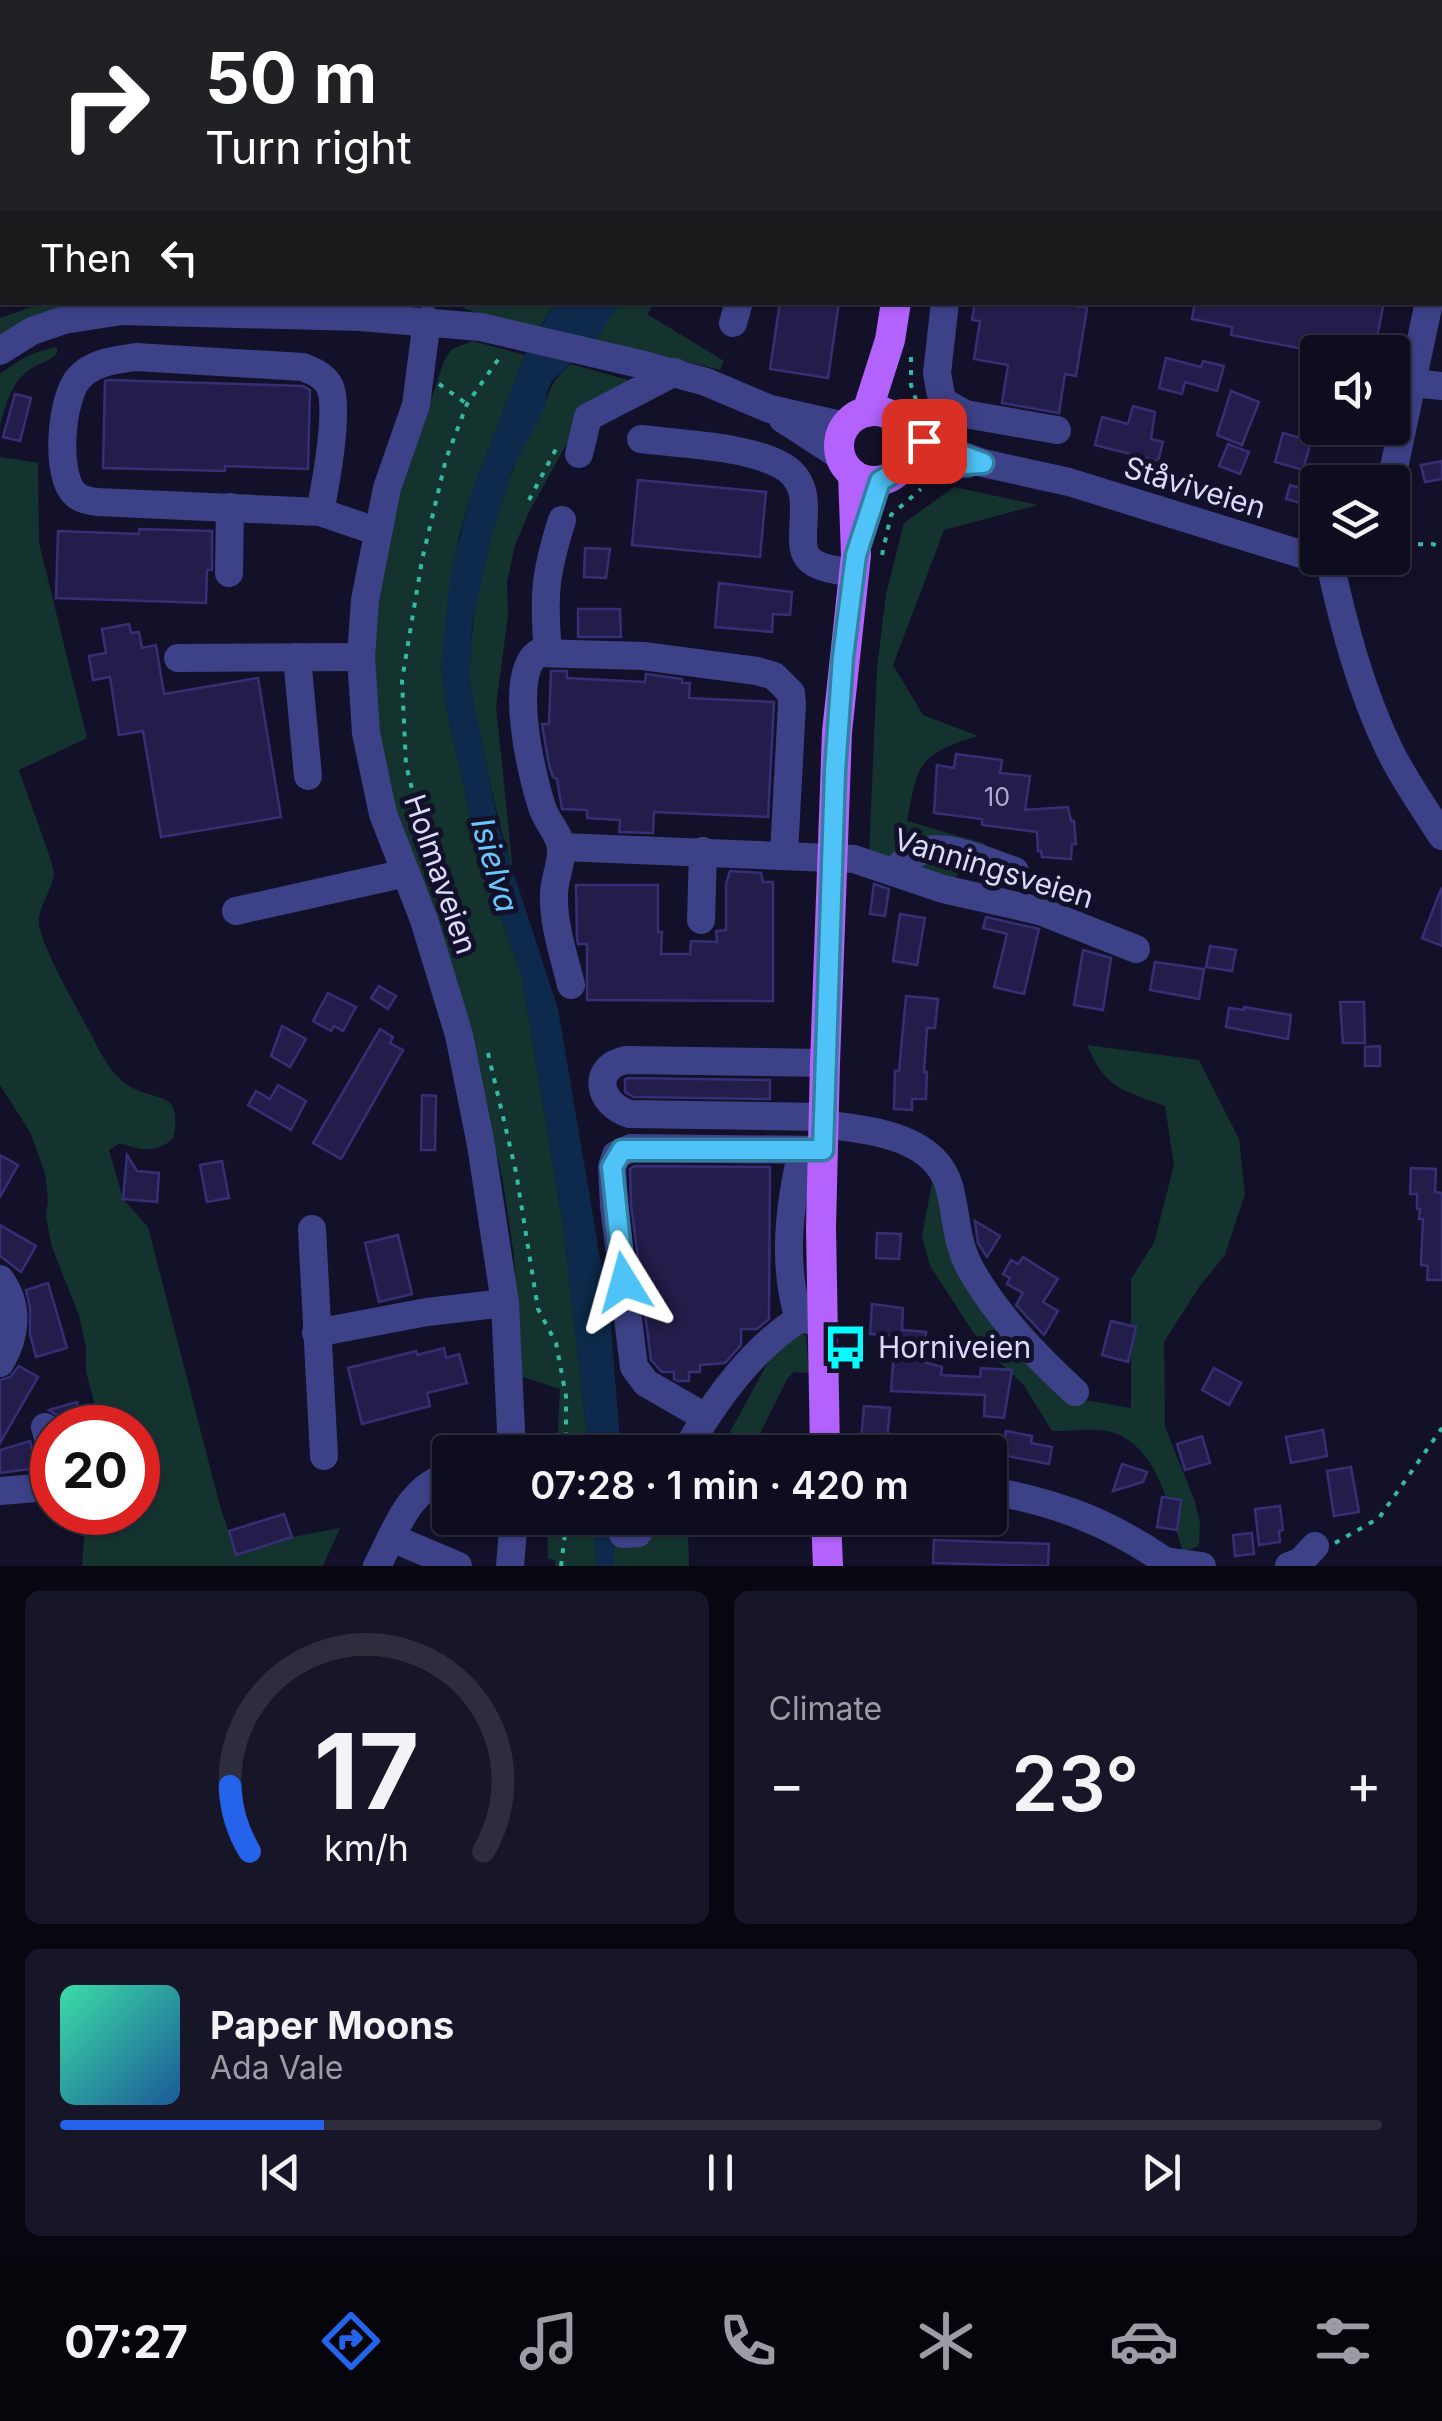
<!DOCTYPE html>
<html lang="en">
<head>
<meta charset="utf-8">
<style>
  body { margin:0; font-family:Inter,sans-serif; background:#171628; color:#f1f3f6; height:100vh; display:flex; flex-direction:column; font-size:38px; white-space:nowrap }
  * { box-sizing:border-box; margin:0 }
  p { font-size:32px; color:#9b9ca4 }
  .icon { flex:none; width:55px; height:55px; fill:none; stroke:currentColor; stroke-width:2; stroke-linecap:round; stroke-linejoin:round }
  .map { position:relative; height:1566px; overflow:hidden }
  .panel { display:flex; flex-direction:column; gap:25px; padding:25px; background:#080711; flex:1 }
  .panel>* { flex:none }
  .banner { position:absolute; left:0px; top:0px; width:1442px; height:305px; box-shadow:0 2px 8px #0004,0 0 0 2px #2e2d3d; background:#202124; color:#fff; overflow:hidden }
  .controls { position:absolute; left:1300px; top:335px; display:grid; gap:20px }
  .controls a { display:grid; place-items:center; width:110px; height:110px; border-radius:10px; background:#0e0d1f; box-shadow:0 2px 8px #0004,0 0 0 2px #2e2d3d; font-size:50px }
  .speed { position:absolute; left:30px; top:1405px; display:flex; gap:20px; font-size:50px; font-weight:700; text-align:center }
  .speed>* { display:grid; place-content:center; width:130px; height:130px; border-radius:50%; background:#0e0d1f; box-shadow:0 2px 8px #0004,0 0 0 2px #2e2d3d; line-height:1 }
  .speed .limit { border:15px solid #d22; background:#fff; color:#111 }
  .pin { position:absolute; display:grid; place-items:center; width:85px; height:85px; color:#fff; margin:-42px; border-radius:20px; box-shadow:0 5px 15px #0006 }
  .me { position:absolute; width:110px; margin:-55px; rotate:352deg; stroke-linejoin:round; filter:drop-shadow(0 0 8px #0008) }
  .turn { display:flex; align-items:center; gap:35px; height:210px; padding:0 40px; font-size:45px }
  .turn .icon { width:130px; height:130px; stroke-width:2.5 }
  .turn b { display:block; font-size:70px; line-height:85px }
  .then { display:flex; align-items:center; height:95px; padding:0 40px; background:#0003; gap:20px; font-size:38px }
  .big { font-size:75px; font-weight:600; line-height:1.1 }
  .panel .tile { flex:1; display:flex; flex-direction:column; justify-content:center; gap:15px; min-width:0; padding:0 35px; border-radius:15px; background:#171628 }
  .panel .dial { align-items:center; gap:0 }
  .dial svg { height:260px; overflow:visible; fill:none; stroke:#2e2d3d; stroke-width:7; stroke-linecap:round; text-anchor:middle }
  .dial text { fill:#f1f3f6; stroke:none }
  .song { display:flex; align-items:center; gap:30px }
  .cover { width:120px; height:120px; border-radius:15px; background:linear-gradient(135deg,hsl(160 70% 55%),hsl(210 70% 35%)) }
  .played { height:10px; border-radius:5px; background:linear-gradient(90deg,#2563eb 20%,#2e2d3d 20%) }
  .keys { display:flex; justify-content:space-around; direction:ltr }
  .heat { display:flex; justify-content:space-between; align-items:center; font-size:55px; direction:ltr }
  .panel .tiles { flex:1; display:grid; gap:25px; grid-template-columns:1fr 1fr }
  .tile:last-child { grid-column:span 2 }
  .trip { position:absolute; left:432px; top:1435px; width:575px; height:100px; border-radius:10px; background:#0e0d1f; box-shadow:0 2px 8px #0004,0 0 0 2px #2e2d3d; font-weight:600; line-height:100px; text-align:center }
  .dock { display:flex; height:160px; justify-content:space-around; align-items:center; background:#06050c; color:#9b9ca4 }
  .dock .icon { width:70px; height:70px }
  .dock .current { color:#2563eb }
  .dock b { font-size:45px; color:#f1f3f6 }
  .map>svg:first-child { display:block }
</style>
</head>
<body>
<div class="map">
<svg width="1442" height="1566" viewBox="0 0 1442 1566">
  <rect width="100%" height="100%" fill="#131129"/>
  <!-- green -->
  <g fill="#14332f">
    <path d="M43,303H90C57,306 28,321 0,338V318Z"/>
    <path d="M465,303H555L540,327L473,312L464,308Z"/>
    <path d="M620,303H655L647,314L724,361L720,370L594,339Z"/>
    <path d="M473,341L525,355L470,497L458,540L441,667L447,710L479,855L522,977L563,1225L589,1452H557L560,1389L520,1376L514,1256L503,1182L485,1099L391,805L380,739L373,643L384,540L444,361L452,349Z"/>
    <path d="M57,347V353C49,362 38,363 29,370C10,384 5,406 0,427V374C18,360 35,351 57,347Z"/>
    <path d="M570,364L632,381L577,425L529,512L515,545L507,582L508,616L496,706L513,871C499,827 490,783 481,738C477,718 471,697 470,677C469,599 497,490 536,421C552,394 544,389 570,364Z"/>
    <path d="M0,457L38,463L39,543L87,738L19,770C24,787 54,863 54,873C53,889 37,908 39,924C42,948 76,1006 88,1029C97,1046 108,1069 122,1081C150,1105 185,1084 173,1139C155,1153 141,1151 120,1143L109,1150L123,1199L148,1227L220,1506L236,1554L292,1537L340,1528L323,1566H82L86,1513L138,1512V1428L101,1427L86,1372V1348L79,1315L52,1247L46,1217L48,1200L45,1173L31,1134L0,1085Z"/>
    <path d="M954,487L1038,505L944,530L893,665L923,715L978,736C919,754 918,762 907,821L986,844L951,882L869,855L877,669L886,594L904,523Z"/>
    <path d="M1087,1045L1199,1060L1239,1139L1245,1194L1225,1255L1199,1287L1164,1342L1165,1427L1195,1502L1200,1523L1199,1546L1183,1552C1169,1511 1158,1441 1107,1431C1090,1428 1069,1431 1052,1431L1023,1384L983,1347L930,1266L922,1236L933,1178L987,1312L1011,1348L1066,1397L1131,1408V1279L1154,1243L1174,1165L1165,1106C1123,1090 1105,1089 1087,1045Z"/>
    <path d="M798,1331L806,1336L809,1373L794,1372L787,1379L751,1452H719L778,1344Z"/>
    <path d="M547,1518H595L596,1566H555V1560L548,1559Z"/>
    <path d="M676,1518H696L688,1535L689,1566H613L615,1542C643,1543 658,1540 676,1518Z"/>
  </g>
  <!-- water -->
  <g fill="#0d2a4c">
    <path d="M555,303H620L599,335L552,381L547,391L545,407L512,470L492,535L472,624L470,682L499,828L558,1009L610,1316L621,1452H589L563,1225L522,977L479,855L447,710L441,667L451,571L470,497L525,355Z"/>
    <path d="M595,1518H618L613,1566H596Z"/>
  </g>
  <!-- building -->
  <g fill="#221d4a" stroke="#372f76" stroke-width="2.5">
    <path d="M780,302H839L828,378L770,369Z"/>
    <path d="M975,302H1053L1087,308L1076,376L1065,374L1059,413L1002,403L1008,365L974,359L980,321L972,320Z"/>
    <path d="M1195,302H1384L1374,352H1319L1231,335L1232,327L1192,319Z"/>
    <path d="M1166,358L1201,367L1203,361L1224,366L1217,391L1185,382L1182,394L1159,388Z"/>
    <path d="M109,380L303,386L310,390L308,469L225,466V471L103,468L105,381Z"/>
    <path d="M1231,391L1259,402L1242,445L1217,435Z"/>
    <path d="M15,394L31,398L20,441L3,437Z"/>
    <path d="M1133,406L1155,412L1151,439L1163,442L1158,461L1095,445L1102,417L1128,424Z"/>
    <path d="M1283,433L1311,441L1303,470L1275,462Z"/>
    <path d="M1228,444L1249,452L1240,474L1219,466Z"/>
    <path d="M1442,461V479L1425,482L1421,465Z"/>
    <path d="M638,480L766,492L760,557L632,545Z"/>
    <path d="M1290,485L1311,491L1307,505L1286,499Z"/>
    <path d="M139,529L212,531V570H207L206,603L56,598L58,531L139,534Z"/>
    <path d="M585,548L610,549L606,578L584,577Z"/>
    <path d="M719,583L792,592L790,615L773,614L772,632L715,627Z"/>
    <path d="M578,609H620L621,637H578Z"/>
    <path d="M129,624L131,633L139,632L142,648L156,645L164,694L258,678L281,817L161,837L143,731L119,735L110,677L93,680L89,656L106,653L102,629Z"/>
    <path d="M551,671H567V678L645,682L646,674L682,679V683H690L689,698L774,702L768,817L654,812L653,833L619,832L620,820L587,818V810L562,809L557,779L553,777L549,765L542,724H549Z"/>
    <path d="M956,754L1002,760L1000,773L1030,776L1025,810L1068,807L1071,821H1074L1076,844H1072L1071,859L1042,857L1041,851H1038L1037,832L982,825V819L934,813L937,765L954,768Z"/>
    <path d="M730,871L761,873L763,882H773V1001L587,1000V944H578L577,938L576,885H658V932H662L661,954H690L691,941L717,942L716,931L726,930V884Z"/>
    <path d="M874,884L889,889L885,916L870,914Z"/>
    <path d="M1441,889L1442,890V946L1422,938Z"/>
    <path d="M900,914L925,918L917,965L893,961Z"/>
    <path d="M986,917L1039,929L1024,994L994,987L1007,934L983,928Z"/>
    <path d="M1210,946L1236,950L1232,971L1206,967Z"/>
    <path d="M1083,950L1111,958L1103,1010L1074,1005Z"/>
    <path d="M1155,962L1204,969L1199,999L1150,990Z"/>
    <path d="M379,986L396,996L388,1009L371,998Z"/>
    <path d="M328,993L356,1007L343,1031L334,1026L331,1031L313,1021Z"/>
    <path d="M906,996L938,999L935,1028H927L924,1072H927L926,1099H912V1110L894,1109L895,1071H899Z"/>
    <path d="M1340,1002H1364L1365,1043H1343Z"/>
    <path d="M1244,1007L1291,1015L1288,1039L1226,1027L1229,1008L1244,1010Z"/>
    <path d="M282,1026L306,1039L290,1067L271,1056Z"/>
    <path d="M380,1029L393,1037L390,1043L403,1050L341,1159L313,1143Z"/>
    <path d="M1380,1046V1066H1365V1047Z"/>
    <path d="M629,1078L770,1080V1099L634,1097L625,1092V1079Z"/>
    <path d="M278,1085L306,1101L291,1130L248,1105L256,1091L270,1099Z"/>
    <path d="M422,1095L436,1096L435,1150H421Z"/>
    <path d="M0,1155L18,1165L0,1197Z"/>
    <path d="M127,1155L137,1171L159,1173L157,1202L123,1199Z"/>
    <path d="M222,1161L229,1198L207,1202L200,1165Z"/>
    <path d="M635,1166L770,1167L769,1319L757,1329H741V1345L725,1363L700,1365V1372H689V1381H678L674,1379V1372H662L651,1360L631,1204L630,1169Z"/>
    <path d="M1411,1168L1436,1169L1435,1192L1442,1193V1280H1427L1428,1266L1421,1265L1423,1219H1419L1420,1209H1417V1194H1410Z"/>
    <path d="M975,1221L1000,1236L987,1257L978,1243Z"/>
    <path d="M0,1225L36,1246L21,1272L0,1256Z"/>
    <path d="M877,1233L901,1234L899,1259L876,1258Z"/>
    <path d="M398,1235L412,1294L379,1302L365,1243Z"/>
    <path d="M1023,1257L1058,1279L1043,1302L1058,1311L1044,1335L1016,1305L1023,1293L1007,1284L1010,1278L1003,1274L1011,1260L1018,1264Z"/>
    <path d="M48,1283L67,1348L36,1357L30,1334V1308L26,1290Z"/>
    <path d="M872,1304L903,1308L902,1330L926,1332L924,1362L942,1367L941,1375L980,1377L981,1368L1012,1370L1004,1418L984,1416L985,1395L891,1391L895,1336L870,1334Z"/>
    <path d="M1111,1321L1136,1327L1128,1362L1102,1355Z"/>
    <path d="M444,1348L446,1358L459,1354L467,1383L427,1393L430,1406L362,1424L348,1368L416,1351L417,1355Z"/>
    <path d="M19,1366L38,1377L0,1443V1380L10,1377Z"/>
    <path d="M1214,1368L1241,1383L1229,1405L1202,1390Z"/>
    <path d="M77,1402L85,1428H63L58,1416L49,1410Z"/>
    <path d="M864,1406L890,1408L886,1452H860Z"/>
    <path d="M1323,1430L1327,1456L1291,1463L1286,1437Z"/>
    <path d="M1006,1431L1032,1436L1031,1443L1052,1447L1049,1464L1002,1455Z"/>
    <path d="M1202,1436L1210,1463L1185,1470L1177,1444Z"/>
    <path d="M30,1441L37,1468L0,1473V1450Z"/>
    <path d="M1122,1464L1147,1472L1143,1482L1113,1491Z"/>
    <path d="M1351,1467L1359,1512L1334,1516L1327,1471Z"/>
    <path d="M1162,1497L1181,1500L1177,1530L1157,1527Z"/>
    <path d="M1280,1506L1283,1530L1279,1531L1280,1542L1259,1545L1255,1509Z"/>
    <path d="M284,1514L292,1537L236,1555L229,1531Z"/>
    <path d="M1252,1533L1254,1554L1235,1556L1233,1535Z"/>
    <path d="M934,1540L1049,1544L1048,1566L933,1563Z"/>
  </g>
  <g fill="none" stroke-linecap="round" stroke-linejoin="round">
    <!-- path -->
    <g stroke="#32baa5" stroke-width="4" stroke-dasharray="5 8" stroke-linecap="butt">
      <path d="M121,2L123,0"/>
      <path d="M657,2L658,0"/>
      <path d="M911,357V385L918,406"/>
      <path d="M439,384L467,404"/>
      <path d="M529,500L557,447"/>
      <path d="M1392,545L1433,544L1442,548"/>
      <path d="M882,555L891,515L921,489"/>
      <path d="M434,876L406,765L402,680L422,560L446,459L467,404L502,354"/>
      <path d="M488,1053L516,1172L538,1309L556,1343L566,1396V1452"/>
      <path d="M567,1531L603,1533"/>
      <path d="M1335,1543L1379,1518L1442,1428"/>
      <path d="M561,1566L567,1518"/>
    </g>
    <!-- minor -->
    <g stroke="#3d4188" stroke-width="28">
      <path d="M569,0L571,2"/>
      <path d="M984,0L988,2"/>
      <path d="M1139,0L1155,2"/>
      <path d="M275,2L276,0"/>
      <path d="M1183,2V0"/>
      <path d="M1440,244L1442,233"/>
      <path d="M945,302L937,373L942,401L965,414L1057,430"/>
      <path d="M427,320L416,405L387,488L365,600L361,657L366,733L383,814L424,920L459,1035L481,1145L505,1303L512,1452"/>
      <path d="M733,323L739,302"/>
      <path d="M0,351L32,331L64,320L122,311L360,317L481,327"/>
      <path d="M644,365L706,382L770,409L845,426"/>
      <path d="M1413,383L1442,386"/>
      <path d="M783,419L840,456"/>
      <path d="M908,436L983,463L1069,482L1330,563C1344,627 1361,691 1389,749C1404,780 1424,808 1442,836"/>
      <path d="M641,439C682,444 743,446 779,464C829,489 783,549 816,564C827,570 842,571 854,573"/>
      <path d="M579,454L588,417L675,372"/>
      <path d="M903,467L967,464"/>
      <path d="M1391,482L1429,302"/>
      <path d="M320,512C325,487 341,405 329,385C323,375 313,371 303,367L136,357C116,360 93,362 79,378C61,397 54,477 76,495C82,500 90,501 98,502L320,512L376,531"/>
      <path d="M229,573L230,507"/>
      <path d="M548,652C543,595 545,574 562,520"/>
      <path d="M297,657L308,776"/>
      <path d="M178,658L361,657"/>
      <path d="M562,847L854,859L943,889L1040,911L1136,949"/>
      <path d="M896,871C924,829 975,858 1015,871"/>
      <path d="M236,911L406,873"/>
      <path d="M701,920L703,851"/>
      <path d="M571,985C564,956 553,925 554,894C554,879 562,864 561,849C561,835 546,821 542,807C532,776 507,674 538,653L643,656L757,671L774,676L791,693L792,704L784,854"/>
      <path d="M824,1117L630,1114C597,1104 591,1067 626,1060L825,1063"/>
      <path d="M824,1124C867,1130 934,1135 949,1186C957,1214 955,1241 970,1268C996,1315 1036,1356 1075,1392"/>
      <path d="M802,1151C789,1207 782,1264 799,1319L822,1321"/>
      <path d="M312,1229L324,1456"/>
      <path d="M0,1279C19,1305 17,1336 0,1363"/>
      <path d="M316,1333L427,1312L505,1303"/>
      <path d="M705,1417L646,1383L634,1367L614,1206L612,1167L616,1155L631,1148L823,1150"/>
      <path d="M45,1427L52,1454"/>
      <path d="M685,1452C713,1403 750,1350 799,1319"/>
      <path d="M0,1491L36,1488L52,1481"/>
      <path d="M990,1491C1056,1502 1110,1523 1165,1561L1167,1566"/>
      <path d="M623,1534L638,1533L647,1518"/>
      <path d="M392,1538L458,1566"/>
      <path d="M1165,1561L1202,1566"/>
      <path d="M377,1566C396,1530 408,1488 450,1475"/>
      <path d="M510,1566L514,1518"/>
      <path d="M1289,1566L1300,1562L1315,1546"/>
    </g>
    <!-- major -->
    <g stroke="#b462fd" stroke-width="30">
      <path d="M938,2L939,0"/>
      <circle cx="874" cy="446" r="35"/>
      <path d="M867,412L890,340L896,302"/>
      <path d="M825,1452L821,1227L825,1063L837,732L856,555L853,474"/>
      <path d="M826,1518L828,1566"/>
    </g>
    <!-- highway -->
    <g stroke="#fd56b6" stroke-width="30">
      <path d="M41,2L42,0"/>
      <path d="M81,2L82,0"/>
      <path d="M0,89L2,84"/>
      <path d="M0,166L2,162"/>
    </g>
    <!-- minor-bridge -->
    <path stroke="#3d4188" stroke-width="28" d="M481,327L644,365"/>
  </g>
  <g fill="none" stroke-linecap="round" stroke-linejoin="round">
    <defs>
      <path id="route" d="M624,1282L612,1167L622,1150H823L835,771L843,657L856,555L880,481L903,467L983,463L924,441"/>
    </defs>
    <!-- route casing -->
    <use href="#route" stroke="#337fa1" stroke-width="25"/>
    <!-- route -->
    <use href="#route" stroke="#4fc3f7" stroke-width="18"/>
  </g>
  <!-- icons -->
  <defs>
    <symbol id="bus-bare" viewBox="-9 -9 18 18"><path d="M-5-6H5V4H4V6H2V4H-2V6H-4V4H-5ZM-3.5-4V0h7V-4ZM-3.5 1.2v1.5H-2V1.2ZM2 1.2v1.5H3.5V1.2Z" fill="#08fbfc" stroke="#131129" stroke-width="2.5" paint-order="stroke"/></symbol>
  </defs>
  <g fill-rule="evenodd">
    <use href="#bus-bare" x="814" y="1316" width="63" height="63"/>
  </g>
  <g text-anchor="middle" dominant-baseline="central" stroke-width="10" stroke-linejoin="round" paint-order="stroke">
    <!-- number labels -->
    <g font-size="25" fill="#acabd2">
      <text x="997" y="797">10</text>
    </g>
    <!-- street labels -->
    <g font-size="30" fill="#dadaff" stroke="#131129">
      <text transform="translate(1195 487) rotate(17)">Ståviveien</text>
      <text transform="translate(994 868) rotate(17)">Vanningsveien</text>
      <text transform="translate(441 874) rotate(71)">Holmaveien</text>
    </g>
    <!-- poi labels -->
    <g font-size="30" fill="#dadaff" stroke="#131129" text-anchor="start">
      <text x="878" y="1347">Horniveien</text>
    </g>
    <!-- water labels -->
    <g font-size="32" font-style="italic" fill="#69c7fd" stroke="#131129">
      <text transform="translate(495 865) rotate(74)">Isielva</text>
    </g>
  </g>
</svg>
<div class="controls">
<a><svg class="icon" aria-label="sound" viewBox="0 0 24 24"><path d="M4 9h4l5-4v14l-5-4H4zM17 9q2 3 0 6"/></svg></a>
<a><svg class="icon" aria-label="layers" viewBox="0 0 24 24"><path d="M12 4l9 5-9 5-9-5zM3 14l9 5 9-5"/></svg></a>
</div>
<div class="speed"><div class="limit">20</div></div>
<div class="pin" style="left:924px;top:441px;background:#d93025"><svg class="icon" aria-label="arrive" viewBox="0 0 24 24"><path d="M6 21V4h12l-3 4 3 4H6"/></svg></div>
<svg class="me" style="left:624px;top:1282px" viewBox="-20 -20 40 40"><path d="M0-17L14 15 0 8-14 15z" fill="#4fc3f7" stroke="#fff" stroke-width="4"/></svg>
<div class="trip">07:28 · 1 min · 420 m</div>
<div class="banner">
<div class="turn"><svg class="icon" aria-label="right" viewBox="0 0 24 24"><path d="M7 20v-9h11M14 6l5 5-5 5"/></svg><div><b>50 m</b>Turn right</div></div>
<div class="then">Then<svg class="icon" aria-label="left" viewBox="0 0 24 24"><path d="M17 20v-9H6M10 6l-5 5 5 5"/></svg></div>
</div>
</div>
<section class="panel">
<div class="tiles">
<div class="tile dial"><svg viewBox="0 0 100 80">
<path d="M14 69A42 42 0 1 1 86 69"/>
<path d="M14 69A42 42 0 0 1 8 49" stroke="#2563eb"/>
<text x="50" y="56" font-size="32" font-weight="700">17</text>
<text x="50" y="72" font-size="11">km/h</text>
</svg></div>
<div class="tile"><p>Climate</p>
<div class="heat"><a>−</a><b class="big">23°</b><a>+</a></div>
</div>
<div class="tile">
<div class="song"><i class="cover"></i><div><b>Paper Moons</b><p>Ada Vale</p></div></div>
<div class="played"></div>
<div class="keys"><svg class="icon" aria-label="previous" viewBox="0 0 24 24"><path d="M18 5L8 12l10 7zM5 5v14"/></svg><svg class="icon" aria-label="pause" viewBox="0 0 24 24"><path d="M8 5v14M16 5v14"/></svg><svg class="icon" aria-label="next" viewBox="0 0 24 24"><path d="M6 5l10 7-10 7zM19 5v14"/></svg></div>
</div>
</div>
</section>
<nav class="dock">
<b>07:27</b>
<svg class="icon current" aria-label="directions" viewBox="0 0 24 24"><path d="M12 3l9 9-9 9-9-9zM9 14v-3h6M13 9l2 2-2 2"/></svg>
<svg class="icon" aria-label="music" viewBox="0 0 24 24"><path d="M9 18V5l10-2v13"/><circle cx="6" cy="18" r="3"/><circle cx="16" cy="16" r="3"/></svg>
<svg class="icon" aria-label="phone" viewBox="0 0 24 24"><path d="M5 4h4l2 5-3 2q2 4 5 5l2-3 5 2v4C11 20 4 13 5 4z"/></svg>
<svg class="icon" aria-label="climate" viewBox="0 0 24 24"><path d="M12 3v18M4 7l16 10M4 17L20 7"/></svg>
<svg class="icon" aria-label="car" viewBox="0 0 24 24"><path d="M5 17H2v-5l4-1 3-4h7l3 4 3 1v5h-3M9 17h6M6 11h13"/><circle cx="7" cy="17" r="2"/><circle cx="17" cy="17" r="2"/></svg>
<svg class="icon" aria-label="filters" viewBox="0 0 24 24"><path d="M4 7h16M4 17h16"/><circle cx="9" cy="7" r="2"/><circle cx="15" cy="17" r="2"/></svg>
</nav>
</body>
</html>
